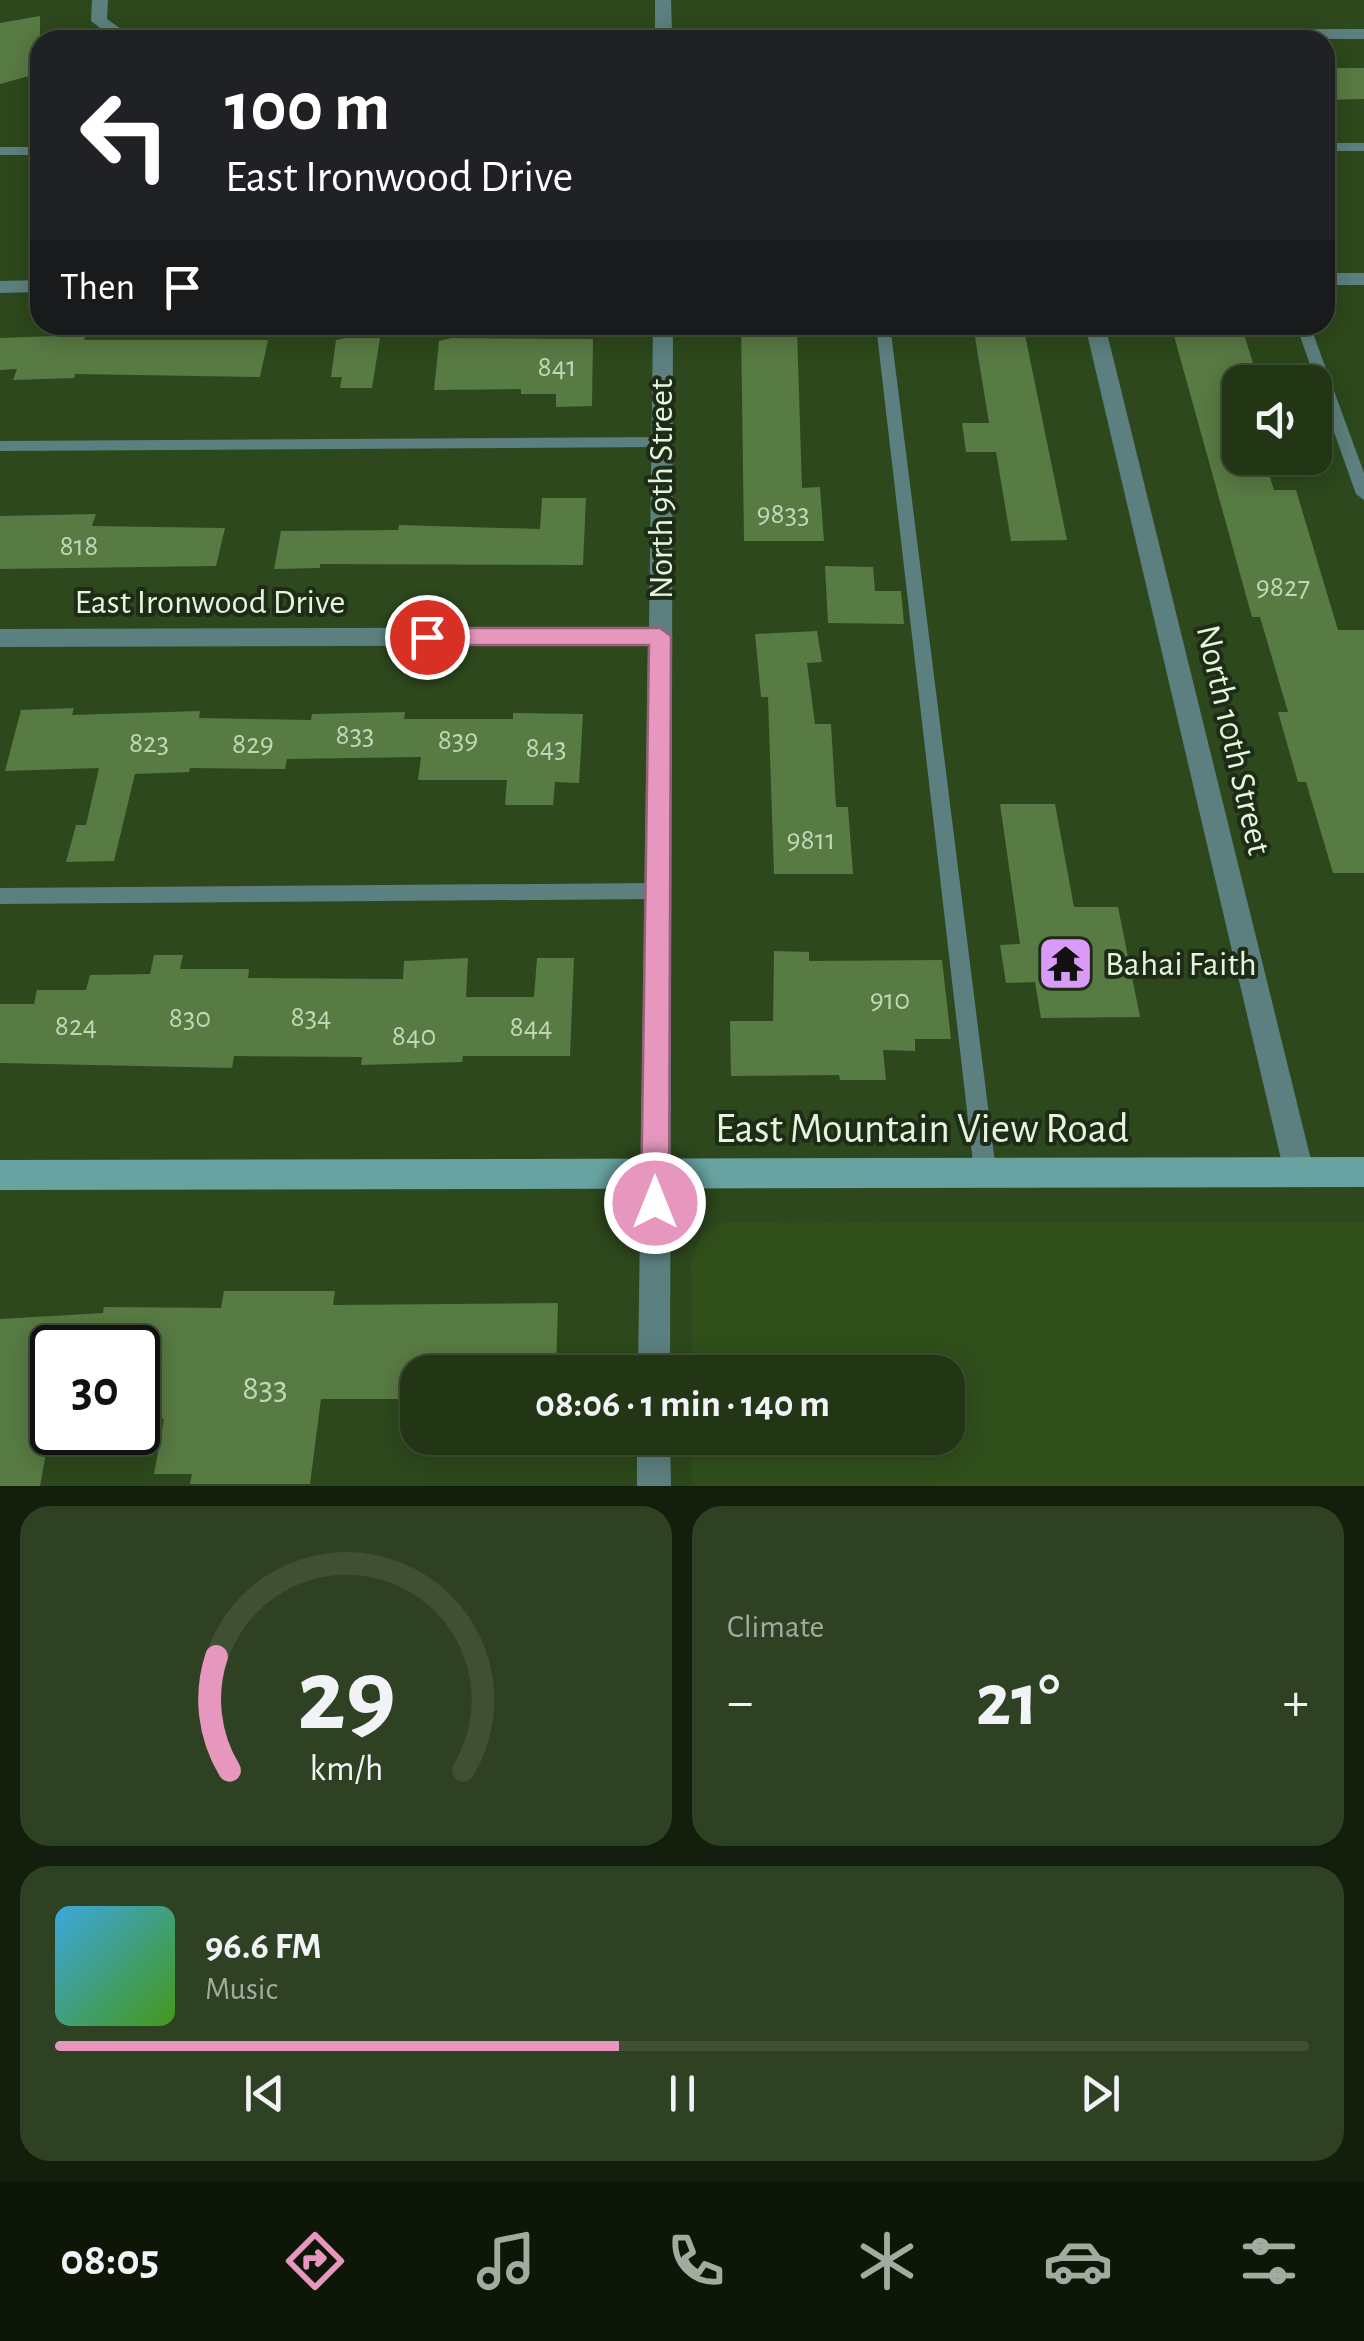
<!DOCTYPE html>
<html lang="en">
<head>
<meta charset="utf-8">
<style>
  body { margin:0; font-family:"Alegreya Sans",sans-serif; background:#2e4122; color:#f1f3f6; height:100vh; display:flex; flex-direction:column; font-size:38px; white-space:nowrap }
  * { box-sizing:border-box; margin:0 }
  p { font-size:32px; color:#a2aba0 }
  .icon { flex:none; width:55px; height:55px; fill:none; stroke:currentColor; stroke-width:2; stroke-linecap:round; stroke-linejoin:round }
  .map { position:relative; height:1486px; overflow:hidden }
  .panel { display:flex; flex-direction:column; gap:20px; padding:20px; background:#131e0c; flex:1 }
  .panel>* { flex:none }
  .hud { position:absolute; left:30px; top:30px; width:1305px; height:305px; border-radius:30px; box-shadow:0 5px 25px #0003,0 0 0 2px #3f5034; background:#202124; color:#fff; overflow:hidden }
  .tools { position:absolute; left:1222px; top:365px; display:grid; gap:20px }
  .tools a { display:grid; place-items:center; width:110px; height:110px; border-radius:20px; background:#223615; box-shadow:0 5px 25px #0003,0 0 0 2px #3f5034; font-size:50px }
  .speed { position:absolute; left:30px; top:1325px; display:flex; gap:20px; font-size:50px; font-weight:700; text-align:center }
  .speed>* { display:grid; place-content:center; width:130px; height:130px; border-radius:50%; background:#223615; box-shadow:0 5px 25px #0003,0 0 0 2px #3f5034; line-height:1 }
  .speed .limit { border:5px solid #111; border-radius:15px; background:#fff; color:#111 }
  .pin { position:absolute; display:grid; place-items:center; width:85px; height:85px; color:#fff; margin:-42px; border:5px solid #fff; border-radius:50%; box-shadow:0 2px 10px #0007 }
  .me { position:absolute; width:110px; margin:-55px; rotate:0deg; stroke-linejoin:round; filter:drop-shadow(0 0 8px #0008) }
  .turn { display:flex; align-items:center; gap:35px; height:210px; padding:0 30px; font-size:45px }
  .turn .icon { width:130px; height:130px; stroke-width:2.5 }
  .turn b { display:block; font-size:70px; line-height:85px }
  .then { display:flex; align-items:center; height:95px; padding:0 30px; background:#0003; gap:20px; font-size:38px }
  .big { font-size:75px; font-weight:700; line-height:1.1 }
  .panel .widget { flex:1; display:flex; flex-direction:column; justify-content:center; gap:15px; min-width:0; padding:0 35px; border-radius:30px; background:#2e4122 }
  .panel .dial { align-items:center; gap:0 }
  .dial svg { height:260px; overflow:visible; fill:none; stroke:#3f5034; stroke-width:7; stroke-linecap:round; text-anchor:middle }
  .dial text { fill:#f1f3f6; stroke:none }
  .song { display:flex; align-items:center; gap:30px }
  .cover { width:120px; height:120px; border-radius:15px; background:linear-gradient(135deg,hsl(200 70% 55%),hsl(100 70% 35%)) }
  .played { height:10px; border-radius:5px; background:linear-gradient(90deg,#e797bd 45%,#3f5034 45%) }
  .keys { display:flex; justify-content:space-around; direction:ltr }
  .heat { display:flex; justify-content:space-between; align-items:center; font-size:55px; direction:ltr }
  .panel .tiles { flex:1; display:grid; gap:20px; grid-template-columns:1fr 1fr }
  .widget:last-child { grid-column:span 2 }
  .trip { position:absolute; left:400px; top:1355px; width:565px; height:100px; border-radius:30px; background:#223615; box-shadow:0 5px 25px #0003,0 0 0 2px #3f5034; font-weight:700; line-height:100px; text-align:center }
  .tab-bar { display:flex; height:160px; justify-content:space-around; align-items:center; background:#0e1608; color:#a2aba0 }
  .tab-bar .icon { width:70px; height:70px }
  .tab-bar .current { color:#e797bd }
  .tab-bar b { font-size:45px; color:#f1f3f6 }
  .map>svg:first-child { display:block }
</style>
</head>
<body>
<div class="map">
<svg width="1364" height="1486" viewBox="0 0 1364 1486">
  <rect width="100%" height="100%" fill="#2d481c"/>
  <!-- built -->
  <path fill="#304f1b" d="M1364,1222V1486H692V1438H948V1372H692L691,1262L701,1236L722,1223Z"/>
  <!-- building -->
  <g fill="#587a43">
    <path d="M40,16V73L0,84V23Z"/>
    <path d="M1325,68H1364V99L1325,100Z"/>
    <path d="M741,325L797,330L802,488L820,487L824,541H744Z"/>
    <path d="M981,325H1023L1067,540L1011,541L996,452H966L962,423H989L974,331H983Z"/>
    <path d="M1171,325H1241L1259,382H1240V458H1264L1274,490H1296L1338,630H1364V873H1333L1306,782H1298L1278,712H1288L1260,617H1252Z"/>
    <path d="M86,335L84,340H268L260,377L75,374L74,378L13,380L17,369L0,370V338Z"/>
    <path d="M346,338H380L372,388H340L342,377H331L336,340Z"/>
    <path d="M451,338L593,339L592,406L556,407V394H521V389L434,390L439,341Z"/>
    <path d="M542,498H586L583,565L320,564V568L274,569L281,531L398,530L399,525L540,529Z"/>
    <path d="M96,514L92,526L225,528L216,566L0,569V516Z"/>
    <path d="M825,566L873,567L875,591H901L904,624L828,623Z"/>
    <path d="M817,631L822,662L807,663L815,724H831L836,807H848L853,874H774L768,697H761L755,634Z"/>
    <path d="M74,708L72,715L200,711L199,718L311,720L312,714L405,712L404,719H513V713L583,714L579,783L555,782L553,805H505L507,780H418L421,757L287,759L285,769L190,768L189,772L135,774L114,861L66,862L76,825H86L99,768L5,771L21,710Z"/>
    <path d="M1000,804H1055L1074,907H1118L1140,1017L1041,1018L1035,982L1006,983L1000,945L1020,944Z"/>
    <path d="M774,951L809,952V961L942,960L951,1039H915V1051L883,1050L886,1080H840L839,1075L731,1076L730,1021H773Z"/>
    <path d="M154,955H183L180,969H249L248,978L403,979L404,961L468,958L466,997H534L537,958H574L570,1056H463L462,1062L361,1065L362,1057L234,1056L232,1068L0,1063V1004H34L37,990H86L90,975L150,974Z"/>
    <path d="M224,1291H335L333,1305L558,1303L556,1372H418V1399H321L310,1484H190L192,1474H154L164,1419H138V1348H52V1419L40,1486H0V1319L103,1313L104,1307L221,1308Z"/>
  </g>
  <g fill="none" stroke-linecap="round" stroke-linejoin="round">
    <!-- lane -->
    <g fill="#5c807f" fill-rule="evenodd">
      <rect x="1325" y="143" width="39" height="8"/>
      <rect x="0" y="147" width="40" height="8"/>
      <path d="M876,325H890L996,1171L992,1178L985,1182L978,1178L974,1171Z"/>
      <path d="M1296,325H1310L1364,473V500L1356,494Z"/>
      <path d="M661,437L669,442L661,447L0,451V441Z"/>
      <path d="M658,883L665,885L667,891L665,897L658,899L0,904V888Z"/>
    </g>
    <!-- street -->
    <g fill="#5c807f" fill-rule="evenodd">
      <path d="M92,0H108L107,19L124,31L141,33L655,31V0H671L672,31L1364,29V39L116,40L91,21Z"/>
      <rect x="1325" y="273" width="39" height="12"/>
      <path d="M40,280V292L0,293V281Z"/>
      <path d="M653,325H673L670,1372H638L648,645L0,647V629L649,627Z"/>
      <path d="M1085,325H1105L1314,1172L1310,1183L1299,1187L1288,1183L1284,1172Z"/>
      <path d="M637,1438H670L671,1486H637Z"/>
    </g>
    <!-- secondary -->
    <path fill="#68a3a2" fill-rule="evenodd" d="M1364,1157V1187L0,1190V1160Z"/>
  </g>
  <!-- route -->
  <path fill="#e797bd" stroke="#96627b" stroke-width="2.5" d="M427,628H660L671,636L669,1203L665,1213L655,1217L645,1213L641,1203L649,645H427L416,637Z"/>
  <!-- icons -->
  <defs>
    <symbol id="temple-square" viewBox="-11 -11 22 22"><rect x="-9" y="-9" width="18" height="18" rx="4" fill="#da9af7" stroke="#1e2b17"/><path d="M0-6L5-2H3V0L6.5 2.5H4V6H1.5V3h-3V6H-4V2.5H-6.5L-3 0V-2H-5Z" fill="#111"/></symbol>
  </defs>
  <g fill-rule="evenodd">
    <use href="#temple-square" x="1034" y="932" width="63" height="63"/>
  </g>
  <g text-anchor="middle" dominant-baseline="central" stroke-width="8" stroke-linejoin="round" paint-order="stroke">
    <!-- number labels -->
    <g font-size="30" fill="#c1d6b5">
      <text x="557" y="367">841</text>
      <text x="783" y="514">9833</text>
      <text x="79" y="546">818</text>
      <text x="1283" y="587">9827</text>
      <text x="355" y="735">833</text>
      <text x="458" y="740">839</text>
      <text x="149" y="743">823</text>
      <text x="253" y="744">829</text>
      <text x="546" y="748">843</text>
      <text x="811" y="840">9811</text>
      <text x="890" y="1000">910</text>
      <text x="311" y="1017">834</text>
      <text x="190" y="1018">830</text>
      <text x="76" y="1026">824</text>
      <text x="531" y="1027">844</text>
      <text x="414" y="1036">840</text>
    </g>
    <!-- street labels -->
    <g font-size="35" fill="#e4f5db" stroke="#1e2b17">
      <text transform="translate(661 489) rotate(-90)">North 9th Street</text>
      <text x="210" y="602">East Ironwood Drive</text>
      <text transform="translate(1233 740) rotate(77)">North 10th Street</text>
    </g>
    <!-- poi labels -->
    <g font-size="35" fill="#e4f5db" stroke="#1e2b17" text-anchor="start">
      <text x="1105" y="964">Bahai Faith</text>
    </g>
    <!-- near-number labels -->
    <g font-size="35" fill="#c1d6b5">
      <text x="265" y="1388">833</text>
    </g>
    <!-- near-street labels -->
    <g font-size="42" fill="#e4f5db" stroke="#1e2b17">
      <text x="922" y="1129">East Mountain View Road</text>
    </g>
  </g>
</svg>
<div class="tools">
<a><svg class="icon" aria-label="sound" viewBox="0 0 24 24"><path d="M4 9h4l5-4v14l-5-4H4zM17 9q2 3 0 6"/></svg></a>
</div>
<div class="speed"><div class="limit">30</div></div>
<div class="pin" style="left:427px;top:637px;background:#d93025"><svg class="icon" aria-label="arrive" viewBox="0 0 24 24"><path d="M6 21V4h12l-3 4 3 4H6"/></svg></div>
<svg class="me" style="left:655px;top:1203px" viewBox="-20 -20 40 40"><circle r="17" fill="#e797bd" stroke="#fff" stroke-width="3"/><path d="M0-11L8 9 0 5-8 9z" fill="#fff"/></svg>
<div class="trip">08:06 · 1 min · 140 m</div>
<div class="hud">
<div class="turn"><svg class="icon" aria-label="left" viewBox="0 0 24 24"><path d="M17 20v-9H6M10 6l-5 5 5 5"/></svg><div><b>100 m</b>East Ironwood Drive</div></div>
<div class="then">Then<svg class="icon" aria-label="arrive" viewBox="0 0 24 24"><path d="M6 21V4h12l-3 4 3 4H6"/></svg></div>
</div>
</div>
<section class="panel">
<div class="tiles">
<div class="widget dial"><svg viewBox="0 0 100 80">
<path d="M14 69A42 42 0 1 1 86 69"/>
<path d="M14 69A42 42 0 0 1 10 34" stroke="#e797bd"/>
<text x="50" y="56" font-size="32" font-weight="700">29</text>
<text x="50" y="72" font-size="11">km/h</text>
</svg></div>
<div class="widget"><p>Climate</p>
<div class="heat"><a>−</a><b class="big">21°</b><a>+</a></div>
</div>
<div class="widget">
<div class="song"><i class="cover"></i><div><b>96.6 FM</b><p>Music</p></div></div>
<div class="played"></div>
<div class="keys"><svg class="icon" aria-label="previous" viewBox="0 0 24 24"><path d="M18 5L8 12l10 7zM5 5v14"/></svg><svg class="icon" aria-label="pause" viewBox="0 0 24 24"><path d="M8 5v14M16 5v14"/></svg><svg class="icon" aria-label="next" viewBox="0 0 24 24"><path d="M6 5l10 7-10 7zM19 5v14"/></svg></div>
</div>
</div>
</section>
<nav class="tab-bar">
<b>08:05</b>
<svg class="icon current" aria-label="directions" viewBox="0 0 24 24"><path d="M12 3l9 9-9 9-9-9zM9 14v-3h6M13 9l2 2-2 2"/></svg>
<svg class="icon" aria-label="music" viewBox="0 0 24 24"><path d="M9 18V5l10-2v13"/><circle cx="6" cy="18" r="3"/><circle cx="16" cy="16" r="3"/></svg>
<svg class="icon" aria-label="phone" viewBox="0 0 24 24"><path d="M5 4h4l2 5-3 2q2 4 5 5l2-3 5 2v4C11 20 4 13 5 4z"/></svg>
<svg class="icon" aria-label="climate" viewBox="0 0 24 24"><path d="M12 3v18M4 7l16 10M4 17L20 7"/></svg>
<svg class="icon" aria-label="car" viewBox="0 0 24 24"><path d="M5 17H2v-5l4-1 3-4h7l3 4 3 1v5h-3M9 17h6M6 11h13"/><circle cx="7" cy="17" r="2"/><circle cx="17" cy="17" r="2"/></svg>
<svg class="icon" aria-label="filters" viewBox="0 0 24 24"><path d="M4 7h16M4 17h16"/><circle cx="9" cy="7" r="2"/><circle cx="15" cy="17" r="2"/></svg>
</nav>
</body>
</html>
